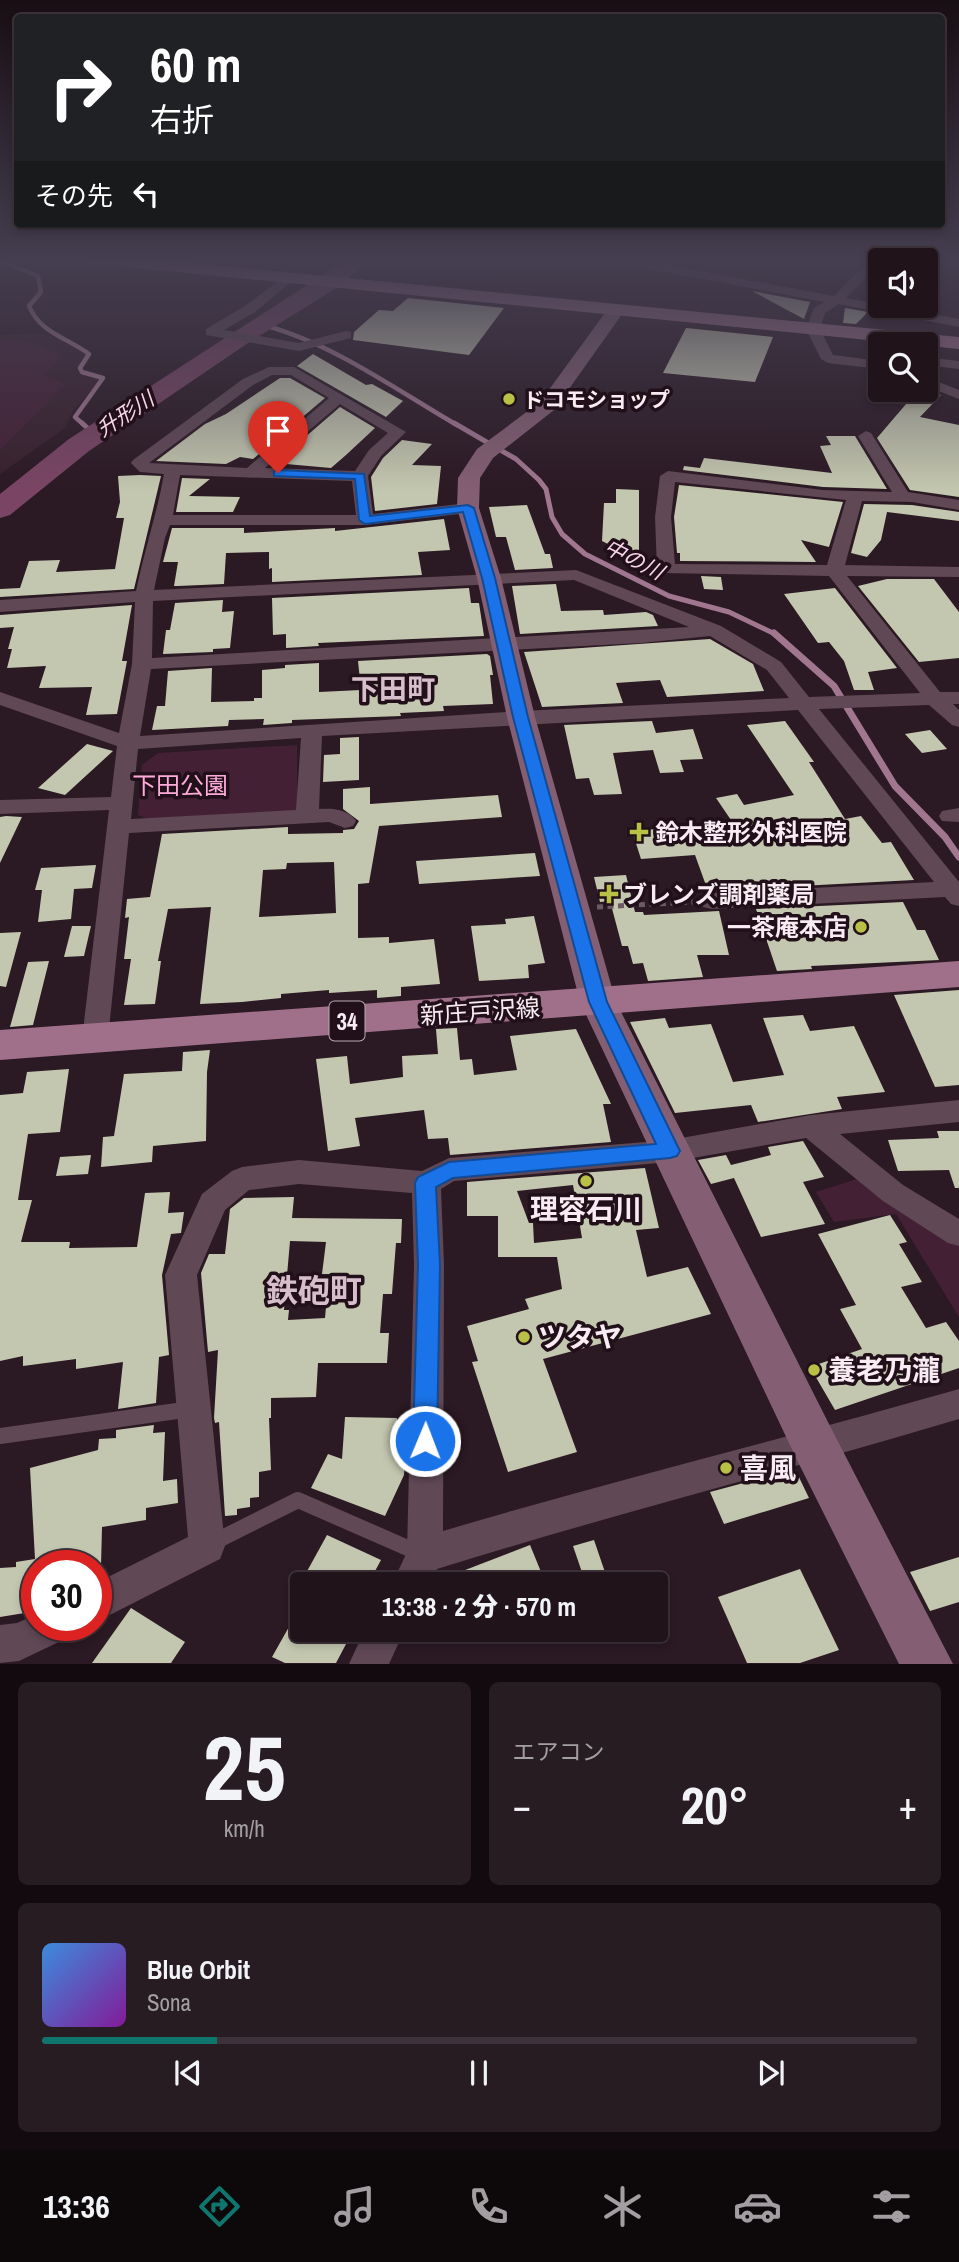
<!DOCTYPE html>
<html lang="ja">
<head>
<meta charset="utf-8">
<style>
  body { margin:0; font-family:"Archivo Narrow","Noto Sans JP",sans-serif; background:#281c23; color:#f1f3f6; height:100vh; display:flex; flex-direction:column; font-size:26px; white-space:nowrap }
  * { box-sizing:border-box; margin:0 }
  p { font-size:23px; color:#a29ea2 }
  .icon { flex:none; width:38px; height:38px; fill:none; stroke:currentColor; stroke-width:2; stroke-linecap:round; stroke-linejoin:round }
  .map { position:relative; height:1664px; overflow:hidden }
  .details { display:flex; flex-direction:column; gap:18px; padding:18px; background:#120a0e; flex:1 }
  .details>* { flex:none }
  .hud { position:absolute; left:14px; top:14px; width:931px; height:214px; border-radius:7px; box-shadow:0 4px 10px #0003,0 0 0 2px #3d3239; background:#202124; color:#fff; overflow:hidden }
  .fabs { position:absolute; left:868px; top:248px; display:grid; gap:14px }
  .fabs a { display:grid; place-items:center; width:70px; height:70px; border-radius:7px; background:#20131a; box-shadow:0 4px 10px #0003,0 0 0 2px #3d3239; font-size:35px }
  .speed { position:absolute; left:21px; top:1550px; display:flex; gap:14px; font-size:35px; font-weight:700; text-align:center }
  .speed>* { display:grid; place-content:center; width:91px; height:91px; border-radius:50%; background:#20131a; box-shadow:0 4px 10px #0003,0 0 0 2px #3d3239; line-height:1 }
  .speed .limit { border:10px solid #d22; background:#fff; color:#111 }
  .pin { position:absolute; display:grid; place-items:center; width:60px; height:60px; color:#fff; margin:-72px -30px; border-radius:50% 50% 50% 0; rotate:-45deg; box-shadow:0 0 7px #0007 }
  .pin .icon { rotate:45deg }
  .me { position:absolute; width:77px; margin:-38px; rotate:1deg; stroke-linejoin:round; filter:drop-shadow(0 0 5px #0008) }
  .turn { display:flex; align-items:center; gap:24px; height:147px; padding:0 21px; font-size:32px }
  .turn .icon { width:91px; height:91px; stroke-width:2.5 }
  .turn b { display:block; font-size:49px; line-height:60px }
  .then { display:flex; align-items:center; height:66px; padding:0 21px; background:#0003; gap:14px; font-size:26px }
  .big { font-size:52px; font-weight:800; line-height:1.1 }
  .details .widget { flex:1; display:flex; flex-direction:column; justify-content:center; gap:10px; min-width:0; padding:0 24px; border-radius:10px; background:#281c23 }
  .details .dial { align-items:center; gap:0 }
  .dial b { font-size:91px; line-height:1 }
  .song { display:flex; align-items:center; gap:21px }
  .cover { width:84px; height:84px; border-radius:10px; background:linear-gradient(135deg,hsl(210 70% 55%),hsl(290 70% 35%)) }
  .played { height:7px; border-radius:4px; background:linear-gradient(90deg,#0f766e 20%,#3d3239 20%) }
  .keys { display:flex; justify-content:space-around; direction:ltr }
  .heat { display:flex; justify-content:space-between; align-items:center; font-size:38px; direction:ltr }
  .details .tiles { flex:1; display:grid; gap:18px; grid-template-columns:1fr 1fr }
  .widget:last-child { grid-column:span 2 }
  .trip { position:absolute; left:290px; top:1572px; width:378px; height:70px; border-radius:7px; background:#20131a; box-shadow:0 4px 10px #0003,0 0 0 2px #3d3239; font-weight:800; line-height:70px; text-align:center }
  .dock { display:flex; height:112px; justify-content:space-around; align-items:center; background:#0d080a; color:#a29ea2 }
  .dock .icon { width:49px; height:49px }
  .dock .selected { color:#0f766e }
  .dock b { font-size:32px; color:#f1f3f6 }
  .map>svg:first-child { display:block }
</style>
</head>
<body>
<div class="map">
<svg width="959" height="1664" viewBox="0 0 959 1664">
  <rect width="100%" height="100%" fill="#2b1923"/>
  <!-- built -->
  <path fill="#38202d" d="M46,334L79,347L87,354L78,368L80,373L101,379L73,411L65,428L0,474V335Z"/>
  <!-- green -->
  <g fill="#442035">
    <path d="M0,339L35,343L62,356L44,376L65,384L0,450Z"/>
    <path d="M297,745V812L153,821L138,815L142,765L158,753Z"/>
    <path d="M863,1177L959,1241V1317L896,1214L834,1222L816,1192Z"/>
  </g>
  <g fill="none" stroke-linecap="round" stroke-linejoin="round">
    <!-- stream-far2 -->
    <g stroke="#a0778f" stroke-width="4.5">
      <path d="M0,260L38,276L41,292L29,306C40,333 68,338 89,354L80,368L82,372L103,378L75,417L84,425"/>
      <path d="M263,325C332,343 395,389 457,425"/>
    </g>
    <!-- stream-far1 -->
    <g stroke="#a0778f" stroke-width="5">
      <path d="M82,423L94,434"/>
      <path d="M454,423L516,459L539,480L546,489L552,517L562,534L585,554L669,596L729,612L777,635"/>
    </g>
    <!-- stream -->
    <path stroke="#a0778f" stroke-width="7" d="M774,633L834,686L895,786L945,837L959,857"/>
    <!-- river -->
    <path fill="#7a4564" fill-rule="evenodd" d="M349,258H372L338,287L251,341L89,451L10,515L0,518V494L69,439Z"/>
  </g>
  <!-- building -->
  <g fill="#c4c7af" fill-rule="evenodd">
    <path d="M752,291L810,302L804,319Z"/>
    <path d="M408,298L504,308L469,355L353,340L354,332L379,310L393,311Z"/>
    <path d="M845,308L868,312L856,324L843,323Z"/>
    <path d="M686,328L773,337L755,382L663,373Z"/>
    <path d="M313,354L366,385L372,384L403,401L386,417L297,366Z"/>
    <path d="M280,378H290L325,398L253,459L240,457L226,464L156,461L205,424L226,414Z"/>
    <path d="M926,389L941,395L920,417L959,425V497L910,490L877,438L918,390Z"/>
    <path d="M340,407L375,428L346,455L331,468L275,463Z"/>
    <path d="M826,436H855L887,489L823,487L683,470L684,466L700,468L704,458L832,473L820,446L831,445Z"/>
    <path d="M402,440L432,444L412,465L441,466L437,504L375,511L371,477L383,458Z"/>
    <path d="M140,475L161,476L134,589L0,597V589L20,588L29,561L60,560L56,572L115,569L124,518H116L120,502L118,476Z"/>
    <path d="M182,478L210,479L189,496L240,497L233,512H176Z"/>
    <path d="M679,485L843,502L829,547L801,540L816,562L680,561V553H677L674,517Z"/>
    <path d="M616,489L639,490V560L602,541L604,503H616Z"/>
    <path d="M864,504L912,505L959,512V521L887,512L881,540L867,557L851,553Z"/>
    <path d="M527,505L545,554H550L553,568L515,570L506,537H496L489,507Z"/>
    <path d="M444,519L450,550L418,552L422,575L272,582V568L269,569V552L226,553L224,584L178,586H174L178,562H163L172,528H244V533L335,528V531Z"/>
    <path d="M701,576L721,577L723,590L704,589Z"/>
    <path d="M887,579H934L959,612V658L919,662L858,586Z"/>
    <path d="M556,584L561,611L603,610L604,615L646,612L653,615L658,626L520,634L512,586Z"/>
    <path d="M469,588L471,603H479L484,636L318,643L319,646L286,648V634L273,635L272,598Z"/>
    <path d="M835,588L897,668L868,672L874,690H854L844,661L829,642L818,643L784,594Z"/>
    <path d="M223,600L222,612L234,611L230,648L213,649V652L163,654L166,630H170L175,603Z"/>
    <path d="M132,605L122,661H127L117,714L86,715L92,687L39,688L46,666L7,668L12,649H8L14,627L0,628V615Z"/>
    <path d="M710,639L753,664L764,691L667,697L660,680L616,683L623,703L542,707L524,652Z"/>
    <path d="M487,654L490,656L493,675H490L493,704L443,706L444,711L400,713L401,716L292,720V723L263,725L264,719L229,720L228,726L152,730L157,706H165L168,671L212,668L211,702L254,701V698H262V670L285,668V665L319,663V692L361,690L358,661Z"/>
    <path d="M652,721L656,733L693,729L703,759L680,760L684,772L660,773L653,750L613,753L622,794L594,795L589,778L576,779L564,725Z"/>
    <path d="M785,721L814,762H809L845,819L861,816L882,843L891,842L914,880L708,891L695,855L641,859L632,831L733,823L716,798L737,794L744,805L794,795L747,725Z"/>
    <path d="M930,730L947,749L922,753L905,734Z"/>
    <path d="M359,737V780L323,782L324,755L340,754V738Z"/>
    <path d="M87,744L113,751L65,795L38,788Z"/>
    <path d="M370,787V804L498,795L502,817L379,826L369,883L358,884V938L389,937V943L434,939L440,984L401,987V996L377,998V990L329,993V990L281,994V998L242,1002L200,1004L211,907L168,909L158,961H161L155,1004L124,1005L131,959H124L129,917L125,918L127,899L150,897L162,834L288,827V834L343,833V830L354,829L359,821L343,809V789ZM334,862L336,913L259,917L263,870L286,869L287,863Z"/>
    <path d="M6,816L22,817L0,863V817Z"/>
    <path d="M535,853L540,876L419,884L416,861Z"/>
    <path d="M96,865L92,888L74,889L71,919L38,922L42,890H35L41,868Z"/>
    <path d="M626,875L635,912H643L644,915L719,911L729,955H697L703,977L648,981L643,963L633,964L628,946H622L610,901L600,902L594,877Z"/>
    <path d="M903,902L917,930H925L939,960L811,966L812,969L777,971L756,909Z"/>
    <path d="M534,916L545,963L528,965L529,978L479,981L471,926L506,924L505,919Z"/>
    <path d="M72,926H91L84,956L64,957Z"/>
    <path d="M21,932L6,987L0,986V933Z"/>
    <path d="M49,961L33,1025L10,1027L28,962Z"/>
    <path d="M959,990V1085L935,1087L894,995Z"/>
    <path d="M803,1015L810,1031L854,1026L885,1092L837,1097L842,1109L758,1122L751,1105L675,1113L630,1022L665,1018L669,1028L711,1024L733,1082L784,1075L763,1018Z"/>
    <path d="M457,1028L460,1060L472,1059L474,1075L517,1070L510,1036L576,1029L611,1104H603L611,1142L450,1155L448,1138L428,1139L424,1110L355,1118L360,1146L328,1151L316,1059L347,1056L350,1084L403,1077L402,1056L438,1054L436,1029Z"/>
    <path d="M210,1050L207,1072L206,1141L153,1146L152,1162L101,1167L103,1137L114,1136L124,1074L182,1071L183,1052Z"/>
    <path d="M69,1069L60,1132L28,1134L18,1200H32L21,1242H70L69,1248L137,1247L145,1193L170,1192L168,1213L184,1212L181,1233L171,1234L162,1275L169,1355L159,1357L156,1403L118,1409L123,1362L76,1369V1359L23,1366V1356L0,1361V1095L23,1093L27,1072Z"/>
    <path d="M937,1131H959V1188H955L949,1170L898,1171L888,1140L939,1138Z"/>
    <path d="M803,1141L824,1177L803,1182L825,1224L761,1237L734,1178L711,1184L698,1160L726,1155L731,1165L771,1155L768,1147Z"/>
    <path d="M91,1155L88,1174L56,1176L60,1157Z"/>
    <path d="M645,1168L659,1228L636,1230L647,1277L688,1267L711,1314L543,1359L577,1452L508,1472L472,1362L478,1361L467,1326L529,1309L525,1299L562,1289L557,1257H498V1216H467V1182ZM573,1185L582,1238L534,1243L533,1223H529L517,1191Z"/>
    <path d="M294,1197L292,1218L402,1219L401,1243H396L392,1294H383L380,1333H389L387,1363H318L316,1397L271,1398V1418H269L271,1470L259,1472V1497L250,1498V1507L237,1509V1515L225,1516L219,1422L215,1423L214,1418L218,1350L208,1352L201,1273L209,1254H225L230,1209L244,1198ZM290,1241L326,1242L322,1274H329L325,1318L288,1320L289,1310H284Z"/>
    <path d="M890,1215L907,1242L899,1244L922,1282L901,1287L926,1328L946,1322L959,1341V1368L835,1410L810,1367L862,1349L840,1309L856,1305L818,1234Z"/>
    <path d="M345,1417L397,1418L396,1444H406L404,1475L385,1516L311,1488L328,1454L342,1459Z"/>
    <path d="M154,1425L153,1433L165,1432L163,1481L177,1479L178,1503L146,1508V1520L102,1527L101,1566H37V1611L0,1617V1568L16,1567V1562L35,1559L30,1468L98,1450L99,1439L116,1438V1430Z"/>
    <path d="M795,1469L809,1498L724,1524L710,1492Z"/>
    <path d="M327,1535L381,1560L368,1584H300Z"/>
    <path d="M594,1540L609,1584H586L573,1546Z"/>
    <path d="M530,1545L546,1584H433L434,1582Z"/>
    <path d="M959,1557V1602L930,1611L910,1572Z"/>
    <path d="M800,1569L839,1650L800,1663H747L718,1597Z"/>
    <path d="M303,1602V1629H354L336,1663H285L272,1657Z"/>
    <path d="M131,1608L185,1642L171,1663H92Z"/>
  </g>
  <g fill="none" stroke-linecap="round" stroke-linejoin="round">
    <!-- path -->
    <path stroke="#6b5a63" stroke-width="5" stroke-dasharray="6 4.5" stroke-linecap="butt" d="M597,907L693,902"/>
    <!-- lane -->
    <g stroke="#604855" stroke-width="16">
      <path d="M0,1436L191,1409"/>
      <path d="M212,1543L298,1500L419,1553"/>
    </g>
    <!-- street -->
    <g fill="#604855" fill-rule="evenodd">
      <path d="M253,258H287L291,261C283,267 261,264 253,258Z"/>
      <path d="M606,258H630L834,296L871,258H884L846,298L959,319V327L839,304L825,313L820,329L833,355L880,361V369L828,363L821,359L806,329L814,308L825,302L612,262Z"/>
      <path d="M288,274L294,278L292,281L255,312L224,330L299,343L346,331L351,332V338L299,351L206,335V329L245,306Z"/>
      <path d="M926,357L959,361V369L926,365Z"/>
      <path d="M294,367L406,432L381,456L368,476L373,514L468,503L476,508L468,513L365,525H170L165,538L154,590L576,570L721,626L781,662L809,697L920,693L829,576L660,573L657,569L655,517L660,476L668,471L823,490L892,492L858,436L866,431L871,433L908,492L959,500V510L912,502L862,501L845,565L959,567V577L847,576L940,692H959V704H953L959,710V727L952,725L929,705L819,709L959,882V906L951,904L945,897L712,909L703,907L700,901L703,895L712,893L934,882L798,710L322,736L319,809C332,808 348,809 356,821L353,826L345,828L329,822L129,833L108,1039L104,1046L95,1049L86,1046L82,1039L109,810L0,814V800L111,797L117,746L0,705V692L119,733L132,664L135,602L0,612V600L136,591C144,551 157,514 164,474L140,472L131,463L133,460L243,379L269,367ZM272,375H291L329,398L247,468L149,463L253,385ZM340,404L388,433L369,450L355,471L265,468ZM180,475L352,481L356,515H173ZM675,482L846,500L827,565L675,564L671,517ZM574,580L689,627L152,658L153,601ZM710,636L767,670L789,698L521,711L140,736L151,669L641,643ZM301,738L296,810L131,819L138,749Z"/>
      <path d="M926,377L959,390V399L926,386Z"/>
      <path d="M959,808V822L942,821L939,816L942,811Z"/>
      <path d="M959,1100V1122L840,1134L903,1185L959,1219V1246L948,1243L883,1201L806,1138L670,1162L454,1181L441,1189L444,1265L443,1531C614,1480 788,1438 959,1389V1419C785,1471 610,1515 437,1569L430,1584H392L407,1552L414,1265L412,1193L299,1184L249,1190L225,1210L197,1275L225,1546L220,1559L96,1622V1583L188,1537L165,1275L202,1194L232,1171L242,1167L299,1160L422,1171L449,1158L670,1140L811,1115Z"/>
      <path d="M37,1614V1626H71L65,1639L19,1661L0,1663V1625L17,1623Z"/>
      <path d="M365,1629H405L389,1664H349Z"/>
    </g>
    <!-- secondary -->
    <path fill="#845f73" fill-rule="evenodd" d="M616,305L625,310L554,410L493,458L480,478L479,508L501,578L535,717L616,1002L832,1430L953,1664H899L798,1462L580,1002L507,717L477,578L457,508L458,478L477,449L540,402L610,306Z"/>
    <!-- primary -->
    <g fill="#a0708b" fill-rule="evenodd">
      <path d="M77,258H141L959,337V349L86,263Z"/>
      <path d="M959,961V987L0,1060V1030Z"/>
    </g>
  </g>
  <!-- sky -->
  <linearGradient id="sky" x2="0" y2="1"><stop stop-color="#180e13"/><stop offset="0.53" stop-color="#443e50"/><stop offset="1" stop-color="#443e50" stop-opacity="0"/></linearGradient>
  <rect width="959" height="491" fill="url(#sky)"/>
  <!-- route -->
  <path fill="#1a73e8" stroke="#114b97" stroke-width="2" d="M278,470L364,474L370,516L468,505L474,508L495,578L528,717L607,1002L680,1151L677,1156L670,1158L453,1178L436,1187L440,1265L437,1441L434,1449L425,1452L417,1449L413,1441L418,1265L415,1183L418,1177L449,1162L656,1144L589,1002L513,717L482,578L463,512L365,524L359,520L355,479L274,476V471Z"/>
  <!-- markers -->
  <g fill="#b9c046" stroke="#211019" stroke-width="2.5">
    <circle cx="509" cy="399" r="7"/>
    <path d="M635.5 821.5h7v7h7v7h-7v7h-7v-7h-7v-7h7z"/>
    <path d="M605.5 883.5h7v7h7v7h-7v7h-7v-7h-7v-7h7z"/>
    <circle cx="861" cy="927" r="7"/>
    <circle cx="586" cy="1181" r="7"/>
    <circle cx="524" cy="1337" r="7"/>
    <circle cx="814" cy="1370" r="7"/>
    <circle cx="726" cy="1468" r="7"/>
  </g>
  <g text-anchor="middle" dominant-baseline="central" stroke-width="7" stroke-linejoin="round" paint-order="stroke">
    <!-- far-poi labels -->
    <g font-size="21" font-weight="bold" fill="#f8ebf2" stroke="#211019" text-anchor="start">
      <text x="523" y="399">ドコモショップ</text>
    </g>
    <!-- far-water labels -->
    <g font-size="21" font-style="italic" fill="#fad7ea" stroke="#211019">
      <text transform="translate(125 414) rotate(-33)">升形川</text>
      <text transform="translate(634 559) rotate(27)">中の川</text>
    </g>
    <!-- shield labels -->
    <rect fill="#211019" stroke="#b8a9b1" stroke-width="2" x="329.5" y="1001.5" width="35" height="39" rx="5"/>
    <g font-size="23" font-weight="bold" fill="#f8ebf2">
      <text x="347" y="1021">34</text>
    </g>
    <!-- park labels -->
    <g font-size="24" fill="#fdaad9" stroke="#211019">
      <text x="180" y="785">下田公園</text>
    </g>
    <!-- poi labels -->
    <g font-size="24" font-weight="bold" fill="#f8ebf2" stroke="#211019" text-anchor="start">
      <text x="655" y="832">鈴木整形外科医院</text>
      <text x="623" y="894">ブレンズ調剤薬局</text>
      <text x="847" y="927" text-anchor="end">一茶庵本店</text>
    </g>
    <!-- street labels -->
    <g font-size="24" fill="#f8ebf2" stroke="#211019">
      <text transform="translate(480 1011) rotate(-4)">新庄戸沢線</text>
    </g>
    <!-- quarter labels -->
    <g font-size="28" font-weight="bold" fill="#d7becb" stroke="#211019">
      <text x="393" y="689">下田町</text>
    </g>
    <!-- near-poi labels -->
    <g font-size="28" font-weight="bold" fill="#f8ebf2" stroke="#211019" text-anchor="start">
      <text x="586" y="1209" text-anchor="middle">理容石川</text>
      <text x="538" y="1337">ツタヤ</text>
      <text x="828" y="1370">養老乃瀧</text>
      <text x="740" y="1468">喜風</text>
    </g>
    <!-- near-neighbourhood labels -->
    <g font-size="32" font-weight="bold" fill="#d7becb" stroke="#211019">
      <text x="314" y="1290">鉄砲町</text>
    </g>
  </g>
</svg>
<div class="fabs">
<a><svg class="icon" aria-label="sound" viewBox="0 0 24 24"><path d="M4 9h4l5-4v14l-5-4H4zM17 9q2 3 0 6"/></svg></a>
<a><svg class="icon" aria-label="search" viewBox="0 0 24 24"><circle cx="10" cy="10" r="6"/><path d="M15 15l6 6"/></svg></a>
</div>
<div class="speed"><div class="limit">30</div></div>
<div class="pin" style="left:278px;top:473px;background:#d93025"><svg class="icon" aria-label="arrive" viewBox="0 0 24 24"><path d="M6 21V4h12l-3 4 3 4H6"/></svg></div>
<svg class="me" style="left:425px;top:1441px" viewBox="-20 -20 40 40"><circle r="17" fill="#1a73e8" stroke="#fff" stroke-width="3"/><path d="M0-11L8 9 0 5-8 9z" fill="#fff"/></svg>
<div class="trip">13:38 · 2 分 · 570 m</div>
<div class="hud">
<div class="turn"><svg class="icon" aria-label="right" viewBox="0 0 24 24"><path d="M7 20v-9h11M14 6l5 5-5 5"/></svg><div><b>60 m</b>右折</div></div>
<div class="then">その先<svg class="icon" aria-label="left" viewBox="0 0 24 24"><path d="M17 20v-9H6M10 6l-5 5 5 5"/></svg></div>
</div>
</div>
<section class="details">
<div class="tiles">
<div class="widget dial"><b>25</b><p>km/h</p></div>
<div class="widget"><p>エアコン</p>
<div class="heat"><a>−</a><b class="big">20°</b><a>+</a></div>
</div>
<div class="widget">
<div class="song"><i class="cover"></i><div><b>Blue Orbit</b><p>Sona</p></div></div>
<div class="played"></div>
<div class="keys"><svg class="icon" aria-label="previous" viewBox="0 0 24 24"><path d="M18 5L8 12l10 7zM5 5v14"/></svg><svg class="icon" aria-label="pause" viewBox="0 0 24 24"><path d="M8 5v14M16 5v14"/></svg><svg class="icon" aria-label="next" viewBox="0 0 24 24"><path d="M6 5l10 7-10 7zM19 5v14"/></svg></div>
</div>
</div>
</section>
<nav class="dock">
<b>13:36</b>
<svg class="icon selected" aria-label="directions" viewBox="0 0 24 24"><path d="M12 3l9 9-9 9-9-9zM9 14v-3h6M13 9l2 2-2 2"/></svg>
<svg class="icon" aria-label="music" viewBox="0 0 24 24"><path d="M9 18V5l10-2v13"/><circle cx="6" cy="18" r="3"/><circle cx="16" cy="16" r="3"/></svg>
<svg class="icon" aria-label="phone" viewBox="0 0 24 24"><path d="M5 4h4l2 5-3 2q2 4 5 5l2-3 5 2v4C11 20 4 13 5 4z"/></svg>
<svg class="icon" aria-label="climate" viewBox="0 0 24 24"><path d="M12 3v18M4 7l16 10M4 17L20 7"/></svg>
<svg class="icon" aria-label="car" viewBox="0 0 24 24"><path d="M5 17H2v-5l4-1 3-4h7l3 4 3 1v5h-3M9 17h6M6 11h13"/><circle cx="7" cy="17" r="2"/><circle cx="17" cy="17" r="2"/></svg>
<svg class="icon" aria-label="filters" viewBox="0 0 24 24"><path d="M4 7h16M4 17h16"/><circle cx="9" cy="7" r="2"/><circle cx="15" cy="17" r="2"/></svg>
</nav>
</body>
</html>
